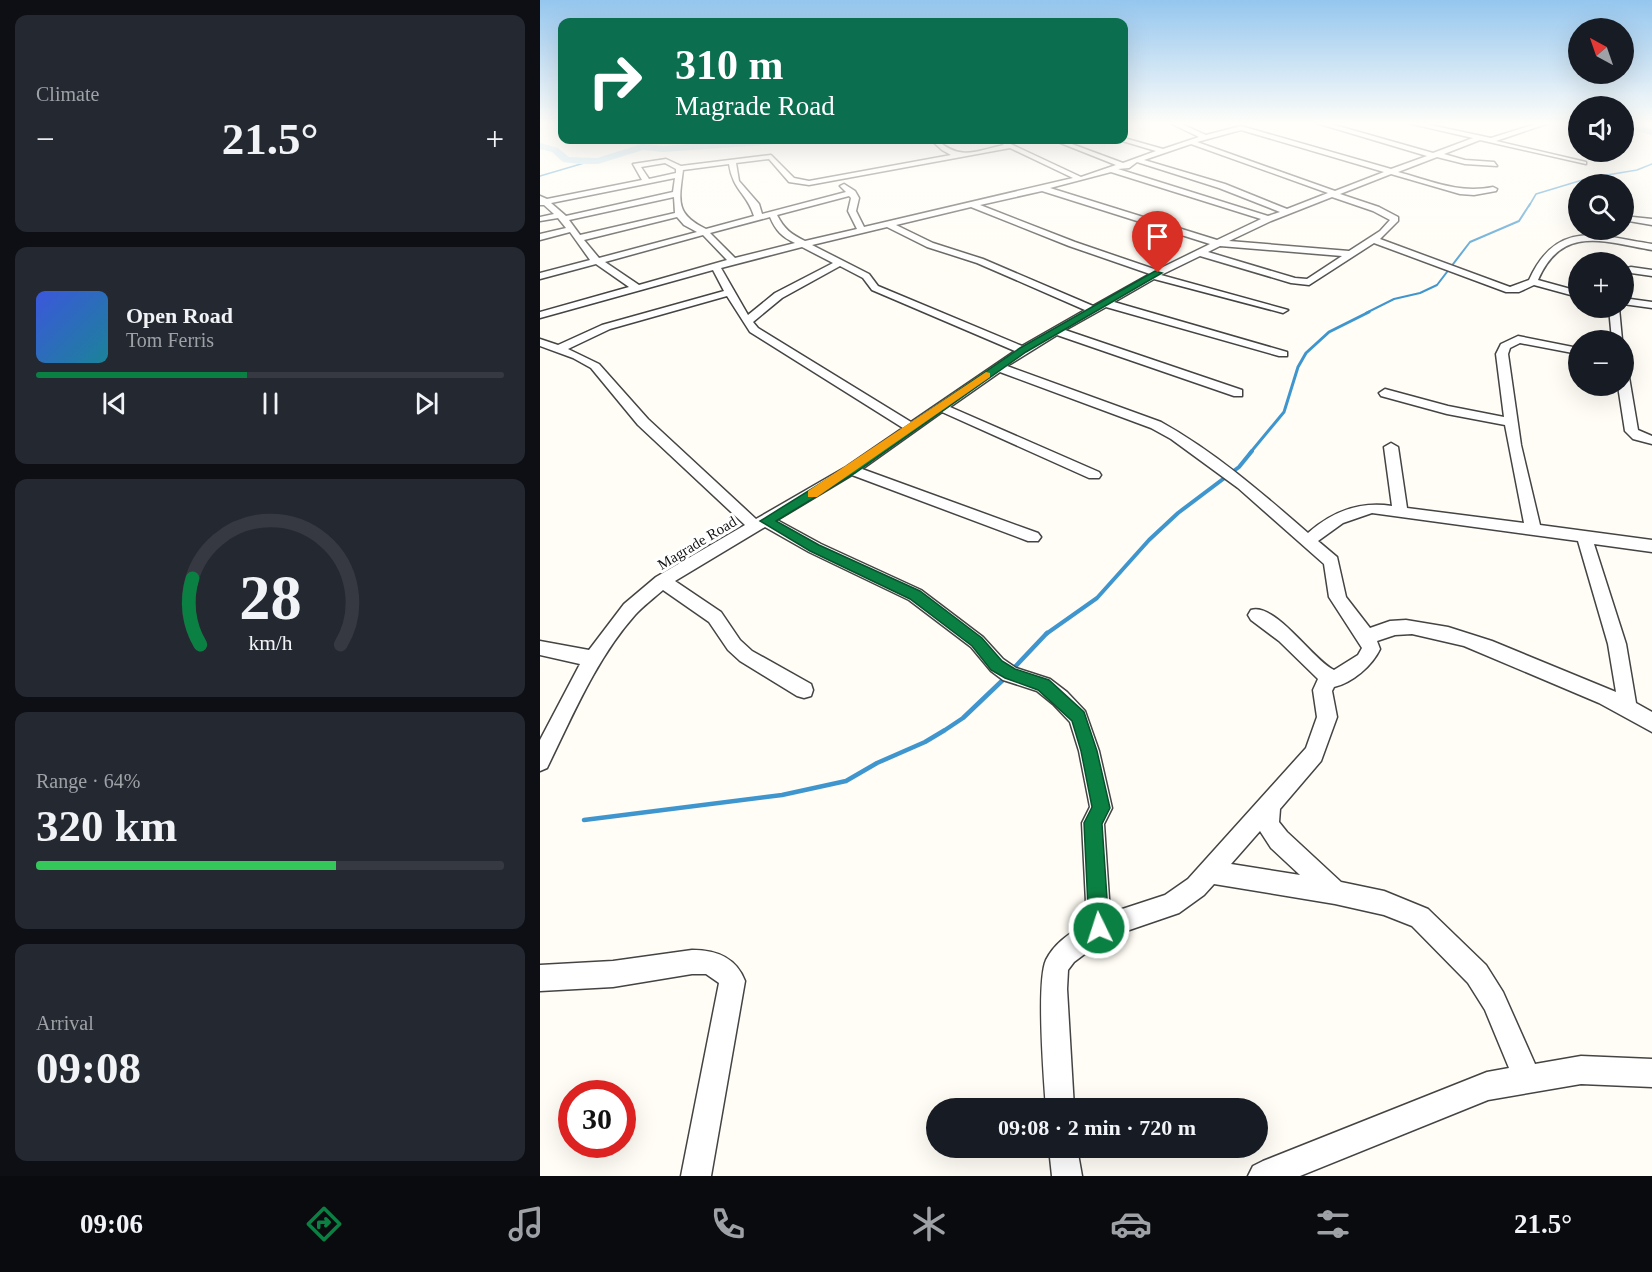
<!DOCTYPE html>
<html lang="en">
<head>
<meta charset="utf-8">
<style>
  body { margin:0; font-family:Georgia,serif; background:#242831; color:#f1f3f6; height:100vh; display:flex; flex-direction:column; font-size:22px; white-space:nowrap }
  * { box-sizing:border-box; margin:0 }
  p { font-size:20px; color:#9ea1a6 }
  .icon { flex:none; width:33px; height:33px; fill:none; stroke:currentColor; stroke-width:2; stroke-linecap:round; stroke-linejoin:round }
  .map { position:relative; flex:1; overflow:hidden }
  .sheet { display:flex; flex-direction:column; gap:15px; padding:15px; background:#0d0f14; width:540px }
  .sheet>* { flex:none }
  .top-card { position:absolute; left:18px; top:18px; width:570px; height:126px; border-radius:12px; box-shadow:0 6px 24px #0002; background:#0b6e4f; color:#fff; overflow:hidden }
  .needle { width:39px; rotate:320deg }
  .buttons { position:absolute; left:1028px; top:18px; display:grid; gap:12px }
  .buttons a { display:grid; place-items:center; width:66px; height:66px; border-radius:50%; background:#171b24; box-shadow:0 6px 24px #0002; font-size:30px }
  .speed { position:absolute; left:18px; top:1080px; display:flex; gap:12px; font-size:30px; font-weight:700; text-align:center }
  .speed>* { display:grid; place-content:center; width:78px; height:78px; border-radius:50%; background:#171b24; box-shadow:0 6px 24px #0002; line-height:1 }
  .speed .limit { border:9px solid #d22; background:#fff; color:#111 }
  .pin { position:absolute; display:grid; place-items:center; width:51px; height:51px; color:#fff; margin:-62px -26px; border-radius:50% 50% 50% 0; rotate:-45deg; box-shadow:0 0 6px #0007 }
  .pin .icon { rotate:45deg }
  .me { position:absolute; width:66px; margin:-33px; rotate:356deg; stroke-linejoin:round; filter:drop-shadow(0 0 4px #0008) }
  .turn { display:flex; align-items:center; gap:21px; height:126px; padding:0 18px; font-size:27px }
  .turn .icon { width:78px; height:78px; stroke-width:2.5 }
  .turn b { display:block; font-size:42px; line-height:51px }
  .big { font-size:45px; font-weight:600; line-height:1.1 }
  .sheet .card { flex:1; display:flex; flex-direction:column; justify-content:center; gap:9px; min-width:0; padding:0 21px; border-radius:12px; background:#242831 }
  .sheet .dial { align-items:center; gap:0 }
  .dial svg { height:156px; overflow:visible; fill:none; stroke:#363941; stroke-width:7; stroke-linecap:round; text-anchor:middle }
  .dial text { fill:#f1f3f6; stroke:none }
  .song { display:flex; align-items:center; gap:18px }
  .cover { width:72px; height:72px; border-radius:9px; background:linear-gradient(135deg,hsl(230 70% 55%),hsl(190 70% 35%)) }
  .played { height:6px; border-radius:3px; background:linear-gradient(90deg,#0b8043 45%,#363941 45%) }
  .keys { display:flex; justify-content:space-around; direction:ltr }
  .heat { display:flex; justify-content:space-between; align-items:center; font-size:33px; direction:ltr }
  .charge { height:9px; border-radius:4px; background:linear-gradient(90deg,#34c759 64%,#363941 0) }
  .trip { position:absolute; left:386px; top:1098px; width:342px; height:60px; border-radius:30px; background:#171b24; box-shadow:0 6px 24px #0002; font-weight:600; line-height:60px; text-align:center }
  .menu { display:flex; height:96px; justify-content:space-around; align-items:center; background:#090b0e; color:#9ea1a6 }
  .menu .icon { width:42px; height:42px }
  .menu .on { color:#0b8043 }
  .menu b { font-size:27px; color:#f1f3f6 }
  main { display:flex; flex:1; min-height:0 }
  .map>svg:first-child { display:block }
</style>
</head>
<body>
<main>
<section class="sheet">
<div class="card"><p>Climate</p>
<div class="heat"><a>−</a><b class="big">21.5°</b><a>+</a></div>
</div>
<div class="card">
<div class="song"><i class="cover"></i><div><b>Open Road</b><p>Tom Ferris</p></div></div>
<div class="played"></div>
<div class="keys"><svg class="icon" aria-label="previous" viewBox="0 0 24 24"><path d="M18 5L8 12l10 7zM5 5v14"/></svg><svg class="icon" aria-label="pause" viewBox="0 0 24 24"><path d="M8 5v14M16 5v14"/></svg><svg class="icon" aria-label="next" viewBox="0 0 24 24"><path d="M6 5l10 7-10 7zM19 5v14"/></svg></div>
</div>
<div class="card dial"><svg viewBox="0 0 100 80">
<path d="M14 69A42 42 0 1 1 86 69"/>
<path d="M14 69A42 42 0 0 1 10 35" stroke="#0b8043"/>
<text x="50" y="56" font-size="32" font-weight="700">28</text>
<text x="50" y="72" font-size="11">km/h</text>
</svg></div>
<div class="card"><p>Range · 64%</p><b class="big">320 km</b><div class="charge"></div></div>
<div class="card"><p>Arrival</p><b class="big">09:08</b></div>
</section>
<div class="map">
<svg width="1112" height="1176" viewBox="0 0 1112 1176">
  <rect width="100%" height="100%" fill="#fffdf5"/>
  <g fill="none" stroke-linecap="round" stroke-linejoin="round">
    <!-- stream-far4 -->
    <g stroke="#3f96cf" stroke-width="1.5">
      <path d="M0,176L51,161"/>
      <path d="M989,206L996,194L1049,178L1097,170L1112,164"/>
    </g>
    <!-- stream-far3 -->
    <path stroke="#3f96cf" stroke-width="2" d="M826,313L854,299L880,293L897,285L930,242L979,221L990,204"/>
    <!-- stream-far2 -->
    <path stroke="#3f96cf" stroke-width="3" d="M710,453L744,412L758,367L766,353L789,332L829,312"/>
    <!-- stream-far1 -->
    <path stroke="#3f96cf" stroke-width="4" d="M506,634L557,598L609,540L638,513L699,467L712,451"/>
    <!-- stream -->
    <g stroke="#3f96cf" stroke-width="4.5">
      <path d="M473,669L507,633"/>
      <path d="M44,820L242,795L306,781L337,763L385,742L405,730L423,718L466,677"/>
    </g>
    <!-- river -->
    <g fill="#b9e0f7" fill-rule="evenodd">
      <path d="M1083,122L1112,129V135L1083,128Z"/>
      <path d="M220,140H255L251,143L123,152L103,150L58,164H40L23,162L12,152L0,149V143L18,148L29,157L57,158L102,144L123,146Z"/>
    </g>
    <defs>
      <g id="minor">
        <path d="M584,122H588L584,125Z"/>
        <path d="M628,122H637L666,135L701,126L851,169L887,156L773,122H784L893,153L933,138L863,122H876L951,138L1002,122H1012L956,141L1046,162V164L940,140L904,154L925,160L954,162L957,166L925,164L897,157L858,172C892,181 918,194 953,187L957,189L956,191L934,195L920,194L851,174L800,194L839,207L858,217V221L840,239L970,287L989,280C1017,218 1059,236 1112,244V250C1065,242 1022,224 998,280L1038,291V297L994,285L979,292H966L834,243L769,285L751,283L660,256L621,275L748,310L743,313L614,279L574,302L747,352V356H739L566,307L525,330L702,390V396H694L517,335L467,366L621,422C675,452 722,493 768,533C793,511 820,501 852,506L844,447L851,443L858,447L867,508L984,523L965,425L907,414L841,396L839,393L845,389L908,406L964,417L956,354L961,344L978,336L1038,348V354L980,343L970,348L968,354L981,445L1000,525L1112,540V552L1054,544L1086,644L1096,703L1112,712V732L1059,703L924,646L872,634L855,635L837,641L840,649C832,666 812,683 794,687L792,691L797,717L781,761L740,809L739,822L747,832L801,882L844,891L888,909L946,965L963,992L995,1064L1041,1056L1112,1059V1087L1041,1084L948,1100L760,1176H708L713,1166L723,1161L947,1072L969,1068L945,1010L928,983L872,926L844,915L795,904L674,884L664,895L639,913L566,938L534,962L528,970L527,989L534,1108H506C504,1080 496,982 506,960C515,942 531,933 547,922L542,823L550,807L539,751L530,722L513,704L497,691L463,680L451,671L431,647L369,600L269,552L225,527L135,581L181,612L200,640L212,651L271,684L273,690L271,696L264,698L257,696L200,661L188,650L169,622L123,590C114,598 103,606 95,615C56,659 33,715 7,768L0,771V740L40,664L0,655V641L49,650L84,604L116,577L205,525L98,425L51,368L33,358L0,346V339L18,345L62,325L184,291L173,270L0,318V312L89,287L56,264L0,279V273L50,260L30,232L0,240V234L26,228L18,218L0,221V217L14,214L4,205H0V196L7,199L102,180L93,164L126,159L141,166L231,155L254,178L269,181L411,155L402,150L391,140H397C421,161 435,151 464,145L459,142L462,140L541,177L576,165L513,140H521L583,163L616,151L579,140L584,138L623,149L659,137ZM701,130L844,172L795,191L657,142ZM651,144L788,193L747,209L685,184L604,160ZM470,148L533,178L324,227L316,211L319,198L315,191L304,184L300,186L306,192L222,214L219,204L199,181L196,163L229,159L249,182L269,185ZM597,162L679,188L740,212L728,216L578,169L589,168ZM125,163L136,169V173L109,179L101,167ZM189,164C193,191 207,193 214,216L166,229C135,214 139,201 143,170ZM571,172L721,219L677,240L510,188ZM135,178L133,192L26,216L11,203ZM502,191L670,244L617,270L535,242L440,205ZM309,196L311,198L308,211L317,229L265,241C251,234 244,229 237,215ZM134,197L135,213L40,235L29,220ZM792,197L833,211L850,220L840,231L809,251L689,241L731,221ZM431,207L529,246L610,274L553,306L443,259L393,243L356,225ZM137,217L144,225L157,232L59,258L44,240ZM230,217C236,231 242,237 255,243L195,258L170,233ZM347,227L387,247L437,263L545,310L482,346L338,286L329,274L272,245ZM163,235L187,260L99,285L65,262ZM680,246L802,256L767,279L755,278L668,252ZM262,247L293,263L235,293L208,315L181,268ZM300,266L323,278L332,290L475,351L371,422L218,328L213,322L242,298ZM187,296L210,332L363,428L306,467L216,519L108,419L59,364L28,349L70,329ZM460,372L611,428L631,439L698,488L784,564L789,597L822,648L818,655L794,670C773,660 735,602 711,610L708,615L711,620L739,641L778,679L773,690L777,717L766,748L648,879L625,895L570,913L564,824L572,808L559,751L545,711L527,692L510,679L476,668L463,659L443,637L381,590L281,544L237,520L312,475L488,541H498L501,537L498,533L322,469L402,412L549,478H559L561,475L559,472L410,407ZM832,513L1038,541L1068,644L1076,692L952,641L908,627L866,620L850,621L830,628L806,597L797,557L778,541L803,523ZM720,831L731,848L760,875L691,864Z"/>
        <rect x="1031" y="211" width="7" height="4"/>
        <path d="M1083,216L1112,219V225L1083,220Z"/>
        <path d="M1091,267L1112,270V276L1091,273L1083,275V269Z"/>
        <path d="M1083,298L1112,302V308L1083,304Z"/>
        <path d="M1069,308H1079L1082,340H1072Z"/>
        <path d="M1083,373L1089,377L1098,430L1112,436V444L1093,439L1085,431L1078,386H1083Z"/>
        <path d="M152,950C176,950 196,957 205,981L171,1176H141L179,983L166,974H152L73,987L0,991V965L73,961Z"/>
        <path d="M509,1148H537L542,1176H512Z"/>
      </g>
    </defs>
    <!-- minor casing -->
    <use href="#minor" stroke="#444" stroke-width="3"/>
    <!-- minor -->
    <use href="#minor" fill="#fff" fill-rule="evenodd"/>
  </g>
  <!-- sky -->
  <linearGradient id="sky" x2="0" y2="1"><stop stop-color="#95c6ee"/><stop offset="0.43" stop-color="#fffefa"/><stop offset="1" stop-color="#fffefa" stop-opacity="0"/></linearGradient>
  <rect width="1112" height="287" fill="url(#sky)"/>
  <!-- route -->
  <path fill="#0b8043" stroke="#07532c" stroke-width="1.5" d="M615,271L622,273L486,352L315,473L236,521L279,545L380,591L442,638L462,661L475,669L509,680L544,712L557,751L570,808L562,824L569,928L566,935L559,938L552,935L549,928L544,823L552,807L541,751L532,721L498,690L465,678L451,670L432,646L370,599L270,551L220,521L307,467L480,348Z"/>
  <!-- slow -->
  <path fill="#f59e0b" d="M446,372L450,373V377L277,497H268V491Z"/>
  <g text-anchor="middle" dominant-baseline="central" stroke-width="6" stroke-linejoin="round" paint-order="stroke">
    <!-- far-street labels -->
    <g font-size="15" fill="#111" stroke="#fff">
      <text transform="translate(157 543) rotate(-31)">Magrade Road</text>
    </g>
  </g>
</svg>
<div class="buttons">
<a><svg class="needle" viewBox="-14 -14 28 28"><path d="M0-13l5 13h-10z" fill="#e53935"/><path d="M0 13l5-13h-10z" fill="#9ea1a6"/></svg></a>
<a><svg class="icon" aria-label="sound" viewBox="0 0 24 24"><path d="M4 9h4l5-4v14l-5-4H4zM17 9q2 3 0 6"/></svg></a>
<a><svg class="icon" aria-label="search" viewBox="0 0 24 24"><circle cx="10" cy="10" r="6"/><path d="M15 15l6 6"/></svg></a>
<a>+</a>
<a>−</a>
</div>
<div class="speed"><div class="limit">30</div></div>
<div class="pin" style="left:618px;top:273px;background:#d93025"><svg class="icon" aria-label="arrive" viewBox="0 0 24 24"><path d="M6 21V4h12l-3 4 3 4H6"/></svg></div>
<svg class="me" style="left:559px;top:928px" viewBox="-20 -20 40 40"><circle r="17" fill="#0b8043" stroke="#fff" stroke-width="3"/><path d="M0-11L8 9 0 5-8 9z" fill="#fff"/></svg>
<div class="trip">09:08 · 2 min · 720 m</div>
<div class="top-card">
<div class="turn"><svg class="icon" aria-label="right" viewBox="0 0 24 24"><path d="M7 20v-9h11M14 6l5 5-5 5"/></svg><div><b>310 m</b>Magrade Road</div></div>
</div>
</div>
</main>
<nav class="menu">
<b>09:06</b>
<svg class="icon on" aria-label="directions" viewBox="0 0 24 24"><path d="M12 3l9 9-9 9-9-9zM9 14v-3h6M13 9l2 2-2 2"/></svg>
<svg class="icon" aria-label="music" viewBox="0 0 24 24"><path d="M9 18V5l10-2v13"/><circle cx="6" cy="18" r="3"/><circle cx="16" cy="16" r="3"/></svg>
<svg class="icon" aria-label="phone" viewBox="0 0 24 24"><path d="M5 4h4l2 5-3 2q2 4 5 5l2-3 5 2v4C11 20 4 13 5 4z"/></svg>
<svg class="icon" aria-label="climate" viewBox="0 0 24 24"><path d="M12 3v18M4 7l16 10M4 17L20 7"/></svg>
<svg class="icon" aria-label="car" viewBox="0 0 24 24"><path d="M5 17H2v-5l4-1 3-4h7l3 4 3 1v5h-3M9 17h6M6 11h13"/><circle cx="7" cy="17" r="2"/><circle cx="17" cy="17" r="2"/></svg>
<svg class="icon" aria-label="filters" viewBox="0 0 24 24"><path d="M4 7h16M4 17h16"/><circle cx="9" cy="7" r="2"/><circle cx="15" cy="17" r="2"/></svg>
<b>21.5°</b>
</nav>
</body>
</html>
